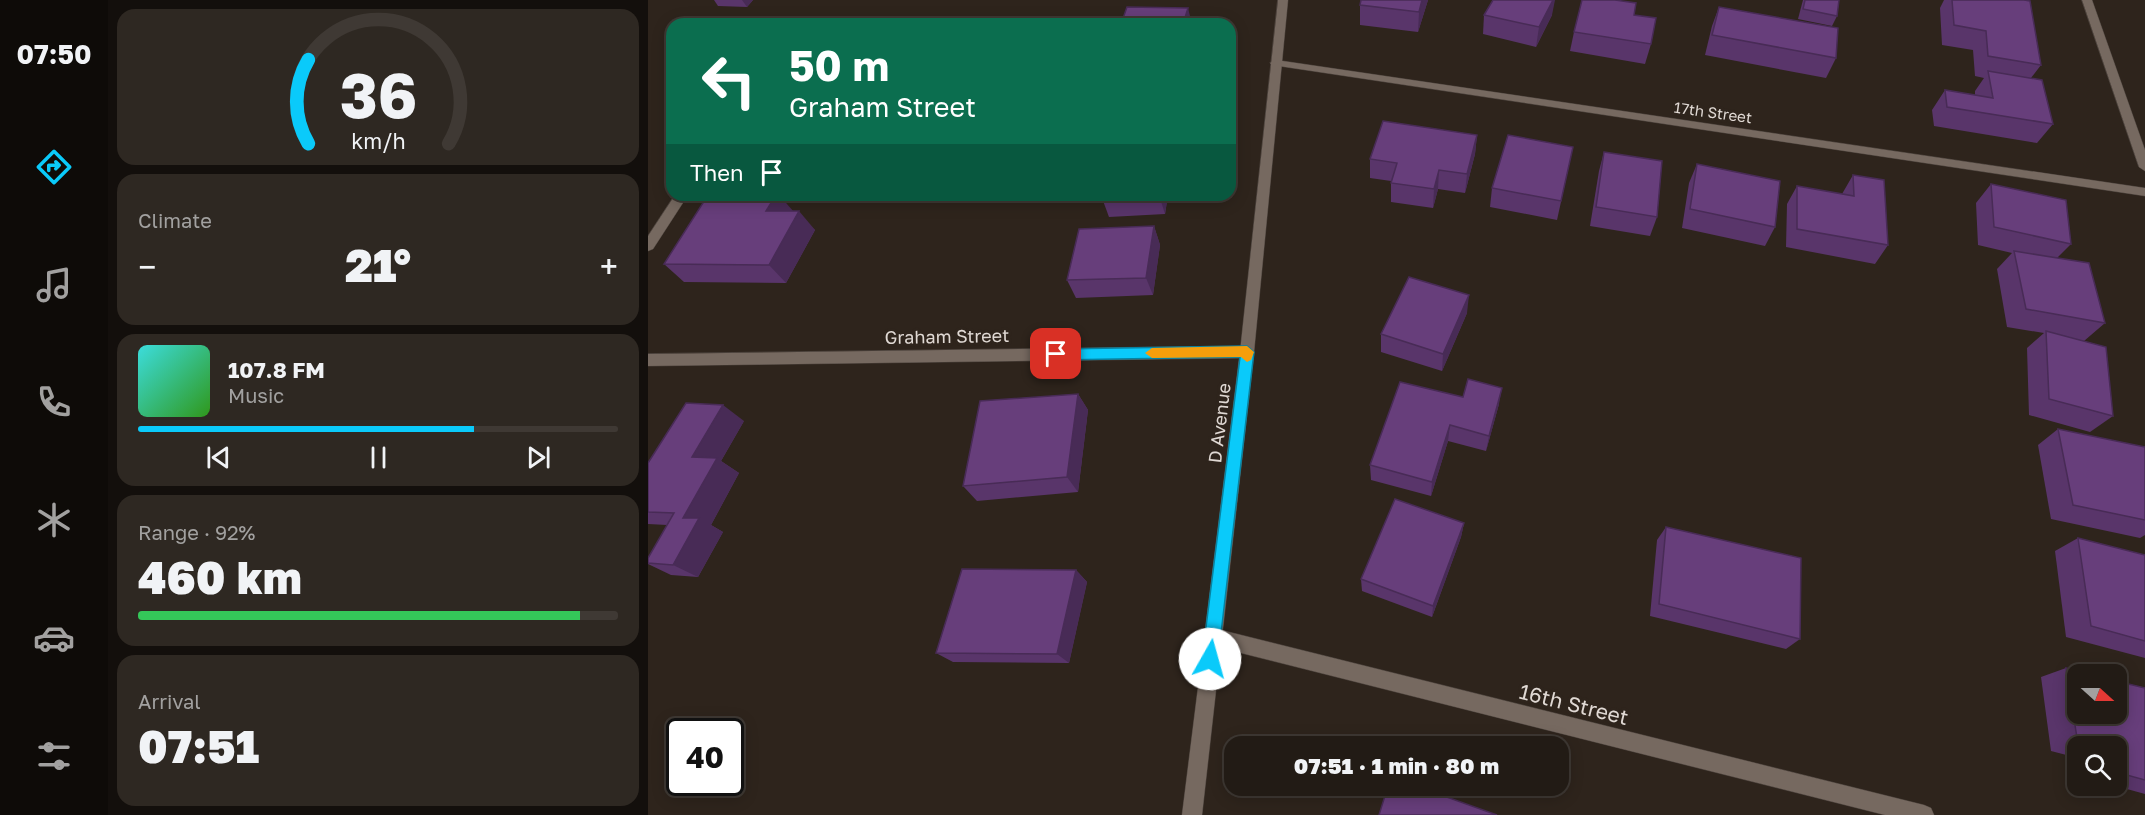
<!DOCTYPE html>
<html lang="en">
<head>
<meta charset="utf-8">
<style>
  body { margin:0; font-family:"Golos Text",sans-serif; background:#2e2822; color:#f1f3f6; height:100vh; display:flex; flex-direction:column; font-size:22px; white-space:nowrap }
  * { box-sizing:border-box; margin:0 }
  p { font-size:20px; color:#a2a1a0 }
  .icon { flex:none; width:33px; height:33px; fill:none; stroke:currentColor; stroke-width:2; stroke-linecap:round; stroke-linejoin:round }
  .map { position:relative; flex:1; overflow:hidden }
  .details { display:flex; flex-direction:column; gap:9px; padding:9px; background:#130f0c; width:540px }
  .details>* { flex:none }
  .hud { position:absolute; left:18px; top:18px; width:570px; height:183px; border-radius:18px; box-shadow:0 3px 15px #0003,0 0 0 2px #3f3934; background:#0b6e4f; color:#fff; overflow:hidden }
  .needle { width:39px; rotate:111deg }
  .controls { position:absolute; left:1419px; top:664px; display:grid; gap:12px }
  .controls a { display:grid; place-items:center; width:60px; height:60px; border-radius:12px; background:#221b15; box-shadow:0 3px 15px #0003,0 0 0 2px #3f3934; font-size:30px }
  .speed { position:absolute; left:18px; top:718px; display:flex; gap:12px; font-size:30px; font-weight:700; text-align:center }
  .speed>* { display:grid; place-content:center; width:78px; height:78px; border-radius:50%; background:#221b15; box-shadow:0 3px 15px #0003,0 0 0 2px #3f3934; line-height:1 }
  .speed .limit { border:3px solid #111; border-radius:9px; background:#fff; color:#111 }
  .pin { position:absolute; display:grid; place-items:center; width:51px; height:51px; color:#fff; margin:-26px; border-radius:12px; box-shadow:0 3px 9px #0006 }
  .me { position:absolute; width:66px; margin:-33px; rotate:7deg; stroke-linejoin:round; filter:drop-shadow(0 0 4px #0008) }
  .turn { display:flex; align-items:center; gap:21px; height:126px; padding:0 24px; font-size:27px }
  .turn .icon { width:78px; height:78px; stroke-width:2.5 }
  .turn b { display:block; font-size:42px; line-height:51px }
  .then { display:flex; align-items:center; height:57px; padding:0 24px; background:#0003; gap:12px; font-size:22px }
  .big { font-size:45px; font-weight:800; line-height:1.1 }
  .details .widget { flex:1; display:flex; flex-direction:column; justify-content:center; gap:9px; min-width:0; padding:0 21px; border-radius:18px; background:#2e2822 }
  .details .dial { align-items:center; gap:0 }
  .dial svg { height:156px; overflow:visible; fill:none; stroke:#3f3934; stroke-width:7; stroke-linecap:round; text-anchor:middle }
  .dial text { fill:#f1f3f6; stroke:none }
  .song { display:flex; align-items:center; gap:18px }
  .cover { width:72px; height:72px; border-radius:9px; background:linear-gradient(135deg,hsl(180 70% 55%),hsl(110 70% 35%)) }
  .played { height:6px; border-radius:3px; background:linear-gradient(90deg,#0acafa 70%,#3f3934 70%) }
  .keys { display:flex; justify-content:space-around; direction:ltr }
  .heat { display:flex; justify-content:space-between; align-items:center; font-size:33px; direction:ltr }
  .charge { height:9px; border-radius:4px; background:linear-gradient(90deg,#34c759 92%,#3f3934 0) }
  .trip { position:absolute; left:576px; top:736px; width:345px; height:60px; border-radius:18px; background:#221b15; box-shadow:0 3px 15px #0003,0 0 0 2px #3f3934; font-weight:800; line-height:60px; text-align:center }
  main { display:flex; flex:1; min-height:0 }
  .menu { display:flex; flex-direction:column; width:108px; justify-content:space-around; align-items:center; background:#0e0b08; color:#a2a1a0 }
  .menu .icon { width:42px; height:42px }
  .menu .active { color:#0acafa }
  .menu b { font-size:27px; color:#f1f3f6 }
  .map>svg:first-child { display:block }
</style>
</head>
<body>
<main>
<nav class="menu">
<b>07:50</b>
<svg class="icon active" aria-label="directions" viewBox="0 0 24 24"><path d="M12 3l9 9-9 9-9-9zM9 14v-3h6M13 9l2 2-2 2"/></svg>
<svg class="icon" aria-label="music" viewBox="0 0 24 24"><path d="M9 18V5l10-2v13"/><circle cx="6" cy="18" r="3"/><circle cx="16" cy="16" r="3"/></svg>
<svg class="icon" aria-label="phone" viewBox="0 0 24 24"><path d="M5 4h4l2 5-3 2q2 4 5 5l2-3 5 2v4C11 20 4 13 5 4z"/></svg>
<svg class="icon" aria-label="climate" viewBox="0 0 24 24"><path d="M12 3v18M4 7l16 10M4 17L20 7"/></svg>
<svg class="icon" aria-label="car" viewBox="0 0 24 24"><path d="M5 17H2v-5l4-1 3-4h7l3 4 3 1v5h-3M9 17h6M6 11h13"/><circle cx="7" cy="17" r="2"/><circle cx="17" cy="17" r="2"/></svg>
<svg class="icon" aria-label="filters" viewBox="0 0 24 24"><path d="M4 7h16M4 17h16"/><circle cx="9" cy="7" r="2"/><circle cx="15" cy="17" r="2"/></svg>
</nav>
<section class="details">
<div class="widget dial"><svg viewBox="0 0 100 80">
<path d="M14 69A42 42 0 1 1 86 69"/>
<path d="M14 69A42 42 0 0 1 14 26" stroke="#0acafa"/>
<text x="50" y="56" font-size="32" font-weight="700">36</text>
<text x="50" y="72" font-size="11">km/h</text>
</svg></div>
<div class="widget"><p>Climate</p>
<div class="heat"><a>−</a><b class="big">21°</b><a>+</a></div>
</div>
<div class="widget">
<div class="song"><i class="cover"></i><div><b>107.8 FM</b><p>Music</p></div></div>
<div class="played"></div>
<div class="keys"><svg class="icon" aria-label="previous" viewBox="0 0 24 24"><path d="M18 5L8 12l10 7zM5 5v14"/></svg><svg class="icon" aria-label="pause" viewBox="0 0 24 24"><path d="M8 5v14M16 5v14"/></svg><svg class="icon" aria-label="next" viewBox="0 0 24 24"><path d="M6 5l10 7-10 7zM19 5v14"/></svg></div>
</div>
<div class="widget"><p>Range · 92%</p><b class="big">460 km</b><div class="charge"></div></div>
<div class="widget"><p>Arrival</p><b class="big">07:51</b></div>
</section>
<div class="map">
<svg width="1497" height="815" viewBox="0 0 1497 815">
  <rect width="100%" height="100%" fill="#2e241c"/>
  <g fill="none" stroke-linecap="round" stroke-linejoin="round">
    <defs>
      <g id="street">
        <path d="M1434,0H1444L1497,150V171L1491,167Z"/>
        <path d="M628,60L1497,188V196L624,65L622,63Z"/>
        <path d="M27,195H40L5,249L0,251V236Z"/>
        <path d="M599,346L604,348L606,352L604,356L599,358L0,366V354Z"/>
        <path d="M565,628L1276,805L1283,808L1286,815H1237L565,646L559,643L556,637L559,631Z"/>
      </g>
      <path id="secondary" d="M630,0H640L606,352L554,815H534L592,352Z"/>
    </defs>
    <!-- street casing -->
    <use href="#street" stroke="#4b423c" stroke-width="1"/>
    <!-- secondary casing -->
    <use href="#secondary" stroke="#4b423c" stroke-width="1"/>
    <!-- street -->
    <use href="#street" fill="#766960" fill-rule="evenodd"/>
    <!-- secondary -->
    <use href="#secondary" fill="#766960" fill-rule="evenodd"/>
  </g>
  <!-- wall -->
  <g fill="#59356a">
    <path d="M66,0H105L99,7L70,6Z"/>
    <path d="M713,0H780L770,32L712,25V5Z"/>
    <path d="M1155,0H1191L1189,16L1184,26L1150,19Z"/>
    <path d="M1296,0H1376L1393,65L1383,78L1405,124L1389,143L1286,126L1284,110L1297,90L1327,95V91L1336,78L1327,76L1325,50L1294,45L1292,8Z"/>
    <path d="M1071,7L1188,58L1178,78L1057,55L1064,26Z"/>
    <path d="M836,15H904L888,47L835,34Z"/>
    <path d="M986,15L1003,44L997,64L922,51L926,32Z"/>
    <path d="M829,135L827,154L817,193L790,189L785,208L743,202V181L722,178V159Z"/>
    <path d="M925,147L909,220L842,207L844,188Z"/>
    <path d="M956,152L1009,217L1002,236L942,226L951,171Z"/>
    <path d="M1049,164L1127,227L1117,246L1034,228L1041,183Z"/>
    <path d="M1205,175L1240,245L1227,264L1138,247L1139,204L1149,186L1194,194Z"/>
    <path d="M1343,184L1423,244L1409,258L1457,323L1436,341L1428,339L1465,416L1442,432L1381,415L1379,348L1396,333L1359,327L1349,269L1364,253L1330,245L1328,203Z"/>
    <path d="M520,195L517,214L461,217L454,198Z"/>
    <path d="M145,211L167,230L138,283L36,282L16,264Z"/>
    <path d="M506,226L512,245L505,295L428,298L419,280Z"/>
    <path d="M819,313L794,371L733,352V334Z"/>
    <path d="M430,394L440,410L430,492L329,501L315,486Z"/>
    <path d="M815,397L851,404L838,451L800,441L783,496L723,480L722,465Z"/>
    <path d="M96,421L73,461L91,473L63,525L75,532L50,577L23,575L0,564V558L19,525L0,524V463Z"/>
    <path d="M1410,429L1497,447V535L1492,538L1403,519L1390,445Z"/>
    <path d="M816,523L813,537L784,617L714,591L713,579Z"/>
    <path d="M1018,527L1152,639L1138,649L1002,616L1009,540Z"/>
    <path d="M1430,538L1497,555V658L1418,637L1407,551Z"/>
    <path d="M428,570L439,582L421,663L305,662L288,653Z"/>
    <path d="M1418,668L1497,688V794L1468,786V747H1430V758L1403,751L1393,677Z"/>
  </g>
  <!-- shaded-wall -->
  <g fill="#482b56">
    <path d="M94,0H105L99,7Z"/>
    <path d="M774,0H780L770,32L771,12Z"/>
    <path d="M905,0H907L904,15L888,47L891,27Z"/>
    <path d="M540,8L544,24H535Z"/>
    <path d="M829,135L827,154L817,193L819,174Z"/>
    <path d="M791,170L790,189L785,208L786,189Z"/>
    <path d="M128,195H131L146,212L118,211Z"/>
    <path d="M511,195H520L517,214Z"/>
    <path d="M151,211L167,230L138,283L121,265Z"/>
    <path d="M506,226L512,245L505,295L498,278Z"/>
    <path d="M821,295L819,313L794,371L795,354Z"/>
    <path d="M854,388L851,404L838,451L841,436Z"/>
    <path d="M430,394L440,410L430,492L419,477Z"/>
    <path d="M75,405L96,421L73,461L91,473L63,525L75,532L50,577L25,565L35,518L44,457Z"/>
    <path d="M802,425L800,441L783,496L784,482Z"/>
    <path d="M816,523L813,537L784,617L785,606Z"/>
    <path d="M428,570L439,582L421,663L409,654Z"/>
  </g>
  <!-- building -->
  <g fill="#673e7b" stroke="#482b56" stroke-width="1.5">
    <path d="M713,0H774L771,12L712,5Z"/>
    <path d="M845,0H905L891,27L836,15Z"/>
    <path d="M934,0H967L988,3L986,15L1008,18L1003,44L926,32Z"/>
    <path d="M1157,0H1191L1189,16L1155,9Z"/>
    <path d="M1304,0H1376L1382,1L1393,65L1340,56L1338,31L1306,25Z"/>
    <path d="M479,7L540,8L535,24H473Z"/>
    <path d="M1071,7L1190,28L1188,58L1064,35Z"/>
    <path d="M1340,71L1394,80L1405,124L1299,107L1297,90L1345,98Z"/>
    <path d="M735,121L829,135L819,174L791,170L786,189L743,183L749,163L722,159Z"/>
    <path d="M860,135L925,147L913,201L844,188Z"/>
    <path d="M956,152L1014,161L1009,217L948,207Z"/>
    <path d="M1049,164L1132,181L1127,227L1042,209Z"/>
    <path d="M1205,175L1236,180L1240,245L1149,229V186L1206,196Z"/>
    <path d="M1343,184L1418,200L1423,244L1346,227Z"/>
    <path d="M60,195H128L118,211H151L121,265L16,264Z"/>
    <path d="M454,195H511L454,198Z"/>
    <path d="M506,226L498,278L419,280L431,229Z"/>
    <path d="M1366,251L1441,263L1457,323L1378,309Z"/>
    <path d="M761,277L821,295L795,354L733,334Z"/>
    <path d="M1398,331L1458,347L1465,416L1401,399Z"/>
    <path d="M820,379L854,388L841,436L802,425L784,482L722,465L752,382L815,397Z"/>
    <path d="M430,394L419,477L315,486L332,401Z"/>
    <path d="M38,403L75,405L44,457L69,458L35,518H51L25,565L0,563V558L26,513L0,512V463Z"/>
    <path d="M1410,429L1497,447V520L1425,505Z"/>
    <path d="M747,499L816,523L785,606L713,579Z"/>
    <path d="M1018,527L1153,558L1152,639L1011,604Z"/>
    <path d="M1430,538L1497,555V641L1443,626Z"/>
    <path d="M314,569L428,570L409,654L288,653Z"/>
    <path d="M1418,668L1445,675H1430V714H1468V681L1497,688V780L1475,774L1472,755L1468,754V747H1441L1430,744Z"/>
    <path d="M740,786H768L849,815H731Z"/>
  </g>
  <!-- route -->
  <path fill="#0acafa" stroke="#0683a2" stroke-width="1.5" d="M599,346L606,352L570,659L568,665L562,667L556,665L554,659L592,357L408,360L401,354L408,349Z"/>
  <!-- slow -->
  <path fill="#f59e0b" d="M599,346L606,352L603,360L599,362L593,357L504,358L497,353L504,348Z"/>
  <g text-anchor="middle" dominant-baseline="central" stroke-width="6" stroke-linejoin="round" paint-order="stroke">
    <!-- far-street labels -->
    <g font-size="15" fill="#e0d9d4" stroke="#2e241c">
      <text transform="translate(1065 112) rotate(8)">17th Street</text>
    </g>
    <!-- street labels -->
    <g font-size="18" fill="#e0d9d4" stroke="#2e241c">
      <text transform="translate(299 336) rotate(-1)">Graham Street</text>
      <text transform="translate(571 423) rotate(-83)">D Avenue</text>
    </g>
    <!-- near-street labels -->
    <g font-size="21" fill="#e0d9d4" stroke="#2e241c">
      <text transform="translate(926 704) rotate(14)">16th Street</text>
    </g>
  </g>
</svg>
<div class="controls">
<a><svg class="needle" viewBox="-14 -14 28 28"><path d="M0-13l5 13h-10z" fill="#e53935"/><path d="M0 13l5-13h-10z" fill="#a2a1a0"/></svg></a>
<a><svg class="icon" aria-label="search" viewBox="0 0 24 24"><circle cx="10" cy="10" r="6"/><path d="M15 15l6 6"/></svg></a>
</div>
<div class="speed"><div class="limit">40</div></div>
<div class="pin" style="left:408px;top:354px;background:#d93025"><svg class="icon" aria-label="arrive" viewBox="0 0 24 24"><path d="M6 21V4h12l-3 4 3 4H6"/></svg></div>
<svg class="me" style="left:562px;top:659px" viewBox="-20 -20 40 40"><circle r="19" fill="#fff"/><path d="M0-13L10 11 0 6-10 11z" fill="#0acafa"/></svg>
<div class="trip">07:51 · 1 min · 80 m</div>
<div class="hud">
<div class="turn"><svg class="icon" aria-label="left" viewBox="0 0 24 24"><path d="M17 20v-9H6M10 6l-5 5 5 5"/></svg><div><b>50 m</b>Graham Street</div></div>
<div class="then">Then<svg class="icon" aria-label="arrive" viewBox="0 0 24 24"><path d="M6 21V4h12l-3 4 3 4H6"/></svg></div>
</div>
</div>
</main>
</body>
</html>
